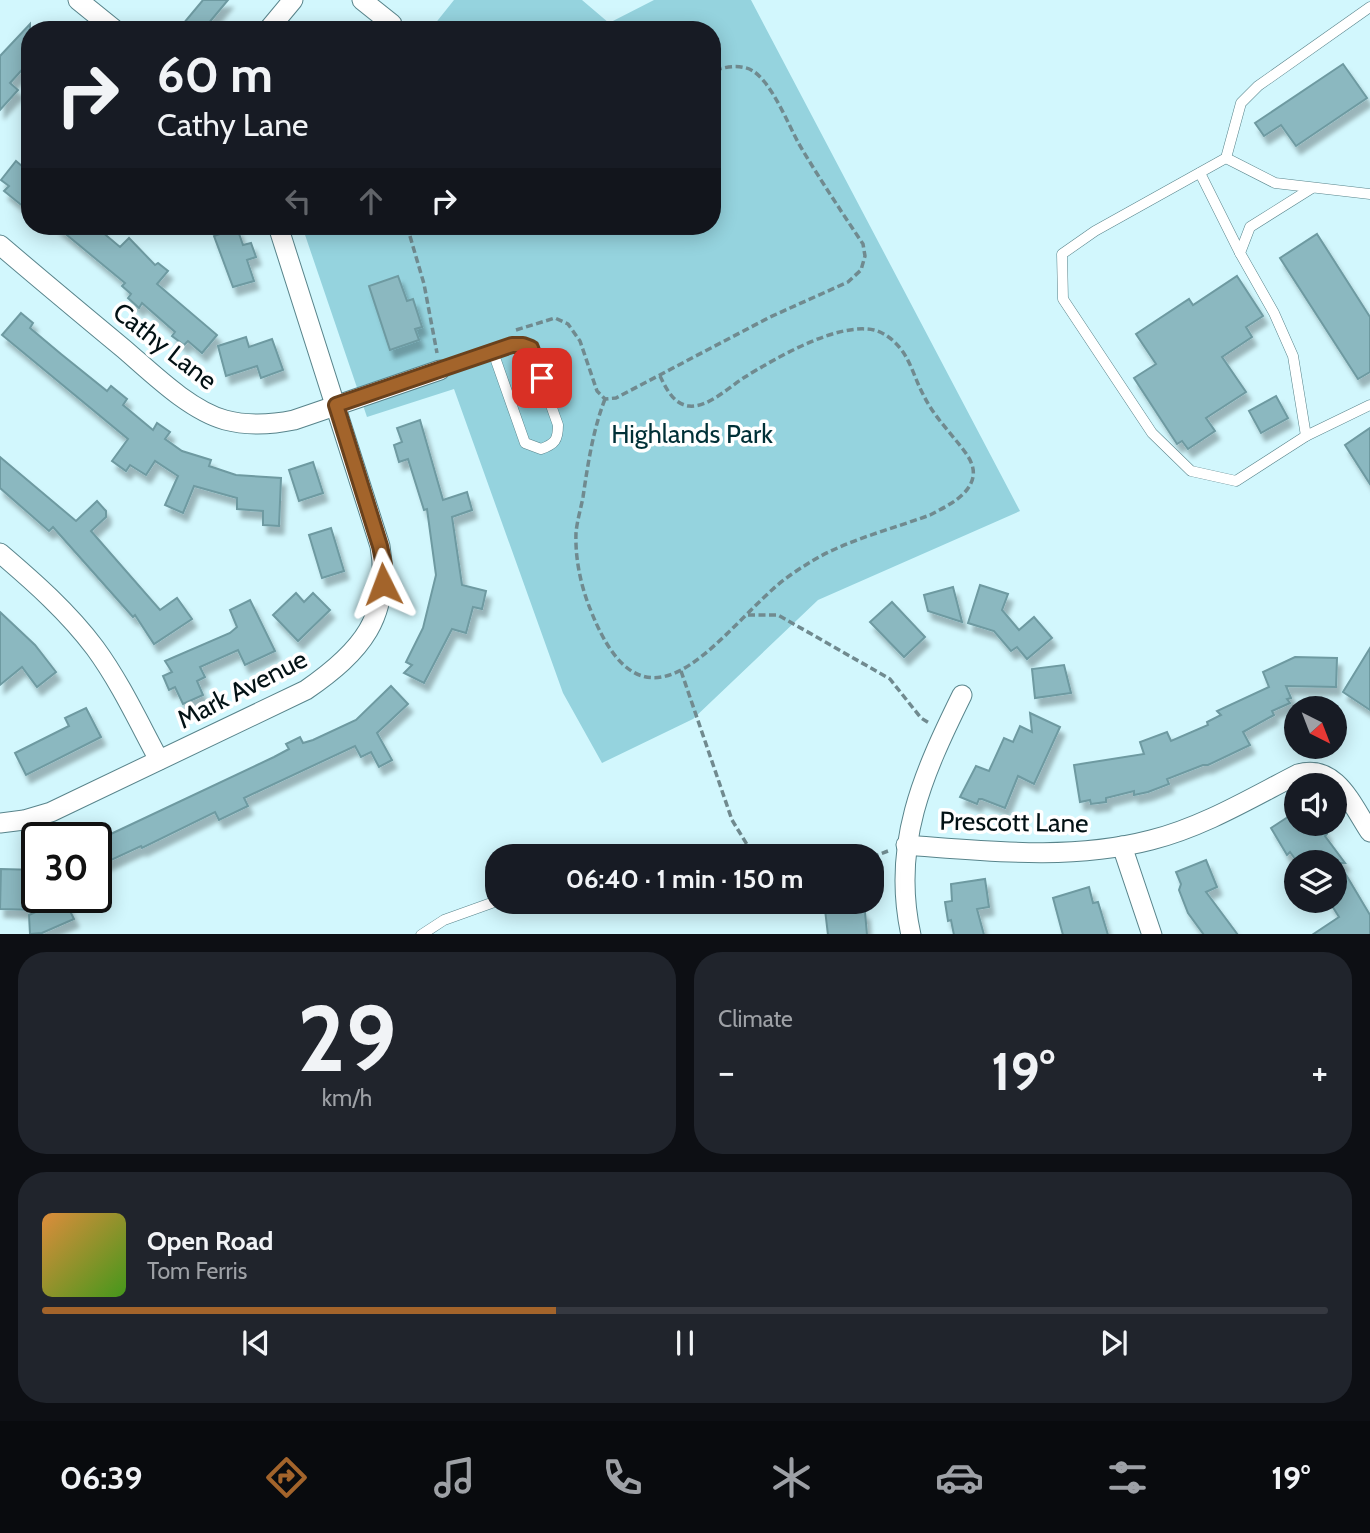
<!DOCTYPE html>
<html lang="en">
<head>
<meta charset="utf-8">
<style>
  body { margin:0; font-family:Cabin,sans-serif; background:#20242c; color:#f1f3f6; height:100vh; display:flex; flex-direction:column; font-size:26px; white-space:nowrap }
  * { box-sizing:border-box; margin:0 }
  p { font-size:23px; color:#9ea1a6 }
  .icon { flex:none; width:38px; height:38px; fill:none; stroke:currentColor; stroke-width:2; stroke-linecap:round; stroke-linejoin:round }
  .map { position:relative; height:934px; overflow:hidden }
  .drawer { display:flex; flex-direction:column; gap:18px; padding:18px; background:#0d0f14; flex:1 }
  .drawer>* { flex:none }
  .banner { position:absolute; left:21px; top:21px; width:700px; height:214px; border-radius:28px; box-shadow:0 4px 18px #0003; background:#171b24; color:#f1f3f6; overflow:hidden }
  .needle { width:46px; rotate:138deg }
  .buttons { position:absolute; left:1284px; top:696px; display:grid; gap:14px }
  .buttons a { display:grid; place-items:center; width:63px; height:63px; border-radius:50%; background:#171b24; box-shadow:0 4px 18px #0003; font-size:35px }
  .speed { position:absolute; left:21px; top:822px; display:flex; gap:14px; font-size:35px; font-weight:700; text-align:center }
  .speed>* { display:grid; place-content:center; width:91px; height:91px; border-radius:50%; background:#171b24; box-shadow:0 4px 18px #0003; line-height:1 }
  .speed .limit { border:4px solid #111; border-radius:10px; background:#fff; color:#111 }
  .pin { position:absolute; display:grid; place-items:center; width:60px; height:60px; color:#fff; margin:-30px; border-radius:14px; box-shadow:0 4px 10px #0006 }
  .me { position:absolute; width:77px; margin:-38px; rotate:357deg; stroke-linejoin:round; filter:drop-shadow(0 0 5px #0008) }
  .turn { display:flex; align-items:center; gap:24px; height:147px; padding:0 21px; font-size:32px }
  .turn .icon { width:91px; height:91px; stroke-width:2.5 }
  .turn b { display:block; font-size:49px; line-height:60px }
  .lanes { display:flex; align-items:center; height:66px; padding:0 21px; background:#0003; justify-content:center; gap:35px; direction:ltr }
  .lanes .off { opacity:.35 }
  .big { font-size:52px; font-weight:700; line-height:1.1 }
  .drawer .widget { flex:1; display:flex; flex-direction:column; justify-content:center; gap:10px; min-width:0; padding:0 24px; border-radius:28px; background:#20242c }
  .drawer .dial { align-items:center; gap:0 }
  .dial b { font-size:91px; line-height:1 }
  .song { display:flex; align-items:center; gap:21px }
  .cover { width:84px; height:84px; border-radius:10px; background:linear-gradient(135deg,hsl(30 70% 55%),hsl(100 70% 35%)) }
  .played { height:7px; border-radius:4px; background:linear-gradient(90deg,#a3642b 40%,#363941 40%) }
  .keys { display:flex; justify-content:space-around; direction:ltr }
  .heat { display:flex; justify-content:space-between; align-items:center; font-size:38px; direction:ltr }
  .drawer .tiles { flex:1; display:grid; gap:18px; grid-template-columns:1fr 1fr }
  .widget:last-child { grid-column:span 2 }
  .trip { position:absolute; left:485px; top:844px; width:399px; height:70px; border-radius:28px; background:#171b24; box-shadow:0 4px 18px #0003; font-weight:700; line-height:70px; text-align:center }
  .dock { display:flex; height:112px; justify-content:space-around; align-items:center; background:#090b0e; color:#9ea1a6 }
  .dock .icon { width:49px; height:49px }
  .dock .active { color:#a3642b }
  .dock b { font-size:32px; color:#f1f3f6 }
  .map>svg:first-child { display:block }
</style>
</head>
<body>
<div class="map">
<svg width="1370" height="935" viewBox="0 0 1370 935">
  <defs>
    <filter id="shadow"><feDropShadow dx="4.5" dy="8" stdDeviation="2" flood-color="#0004"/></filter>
  </defs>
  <rect width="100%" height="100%" fill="#d2f7fd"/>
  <!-- green -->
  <path fill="#95d3de" d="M454,0H582L609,23L654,0H751L1020,511L818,600L693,719L602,763L563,693L454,389L367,417L302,226H712V30H430Z"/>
  <!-- building -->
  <g fill="#8bb8c0" stroke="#6e9aa1" stroke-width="2" filter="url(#shadow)">
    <path d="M203,0H228L203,30H178Z"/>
    <path d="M30,24V61L10,83L18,90L0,110V56Z"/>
    <path d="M1343,64L1367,98L1296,146L1281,125L1264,136L1255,123Z"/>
    <path d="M16,161L30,173V212L4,191L9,186L1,180Z"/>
    <path d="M56,226H95L120,247L129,238L155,265L158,263L168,271L157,284L217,335L202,353L188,341L184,345L172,336L175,332L142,303L139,308L128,298L131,294L122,286L125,283Z"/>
    <path d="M237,228L243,245L251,243L256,257L247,260L254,281L233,287L214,236Z"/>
    <path d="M1317,234L1370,317V372L1358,379L1280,258Z"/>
    <path d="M398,276L407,301L413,299L422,327L415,329L419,340L390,350L369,286Z"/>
    <path d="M1237,276L1263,316L1246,327L1252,337L1222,357L1246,392L1206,418L1215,431L1188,449L1182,441L1177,444L1134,378L1156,364L1136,334L1189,299L1193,305Z"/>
    <path d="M21,313L33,323L30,328L61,354L107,391L111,386L127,399L123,405L153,430L157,423L170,432L165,439L182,451L211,460L209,466L236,475L281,478L279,526L263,525V511L237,509V498L194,486L183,513L165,505L178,476L155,461L146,475L130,465L126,471L112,461L128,439L2,335Z"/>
    <path d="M246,337L249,347L272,339L283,370L261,378L257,366L226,376L218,346Z"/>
    <path d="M1276,396L1288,418L1261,433L1249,411Z"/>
    <path d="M420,420L443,500L467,492L472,510L452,517L462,585L486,591L482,609L473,607L466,633L452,629L424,683L404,673L412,665L406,662L423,628L436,575L427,509L424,510L408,459L399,462L394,445L402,442L397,428Z"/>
    <path d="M1370,428V484L1345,445Z"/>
    <path d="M0,457L76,521L97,501L106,511V517L91,531L160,610L177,598L192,619L154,644L135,615L133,617L53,527L49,531L0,488Z"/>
    <path d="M313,462L323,493L299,501L289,470Z"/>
    <path d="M331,528L344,571L322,578L309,535Z"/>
    <path d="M980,585L1008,594L1002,610L1019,630L1034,617L1052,638L1027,659L1017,647L1011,651L994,631L968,623Z"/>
    <path d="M953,587L962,622L928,611L924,595Z"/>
    <path d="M296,593L304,602L313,593L330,610L298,641L273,615Z"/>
    <path d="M250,600L275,651L245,665L238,650L200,667L205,677L197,681L203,695L183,704L175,687L169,690L163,676L172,672L165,661L230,633L237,627L230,610Z"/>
    <path d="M892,602L925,637L904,657L870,622Z"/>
    <path d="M0,612L35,645L56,672L37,687L22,667L0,685Z"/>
    <path d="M1370,648V710L1343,692Z"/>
    <path d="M1295,657L1337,658L1336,687L1286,686L1291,698L1287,699L1290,703L1272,711L1274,715L1243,732L1250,745L1208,765H1203L1167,779L1169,784L1148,792L1134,795V791L1106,798V802L1091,804L1090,800L1080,802L1074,765L1144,754L1140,742L1167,732L1171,741L1208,725L1207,722L1221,715L1217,711L1269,687L1263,672Z"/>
    <path d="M1064,665L1071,693L1035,698L1032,669Z"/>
    <path d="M391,686L408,704L377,733L392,760L379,767L371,752L361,757L355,746L244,798L248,806L219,820L215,812L142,848L141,846L96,867V841L274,757L289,749L286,744L300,737L303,743L313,740L356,720Z"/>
    <path d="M86,708L101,737L26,775L15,753L69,726L65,718Z"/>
    <path d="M1030,713L1060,727L1034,784L1018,776L1005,808L982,799H979L977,804L960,797L976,766L989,771L1004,738L1013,742L1020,726L1032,732Z"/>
    <path d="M1297,811V824H1320L1327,834L1325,836L1345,863H1339L1370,915V935H1312L1339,917L1329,901H1335V863H1298L1290,852L1287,855L1271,828Z"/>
    <path d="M1206,860L1217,887L1206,892L1238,935H1204L1188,913L1179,890L1181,884L1176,872Z"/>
    <path d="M1,869L37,870V910L0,909Z"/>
    <path d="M985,879L989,907L977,909L984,935H954L951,920L948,921L945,902L952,901L951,884Z"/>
    <path d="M1089,887L1093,903L1098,902L1108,935H1063L1053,898Z"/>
    <path d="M64,899L74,919L42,933L30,934L29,915Z"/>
    <path d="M824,901H855L856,907H861V912H865L867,935H828Z"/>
  </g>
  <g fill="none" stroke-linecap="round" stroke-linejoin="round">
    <defs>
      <g id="service">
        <path d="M1370,7L1258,86L1241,103L1226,158L1095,231L1062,254L1063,299L1152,433L1191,471L1236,481L1306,436L1370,405"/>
        <path d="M1226,158L1275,183L1370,194"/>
        <path d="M1200,173L1240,253"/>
        <path d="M440,370L512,345H523L531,349L558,425C558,440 555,444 541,449L525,443L493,352"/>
        <path d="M1306,436L1293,356L1274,313L1240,253L1250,227L1312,188"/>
        <path d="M421,935L444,920L497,901"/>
      </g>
      <g id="minor">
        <path d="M78,0L115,30"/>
        <path d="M362,0L392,24"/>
        <path d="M268,30L293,0"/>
        <path d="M0,245C41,280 83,315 124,349C152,373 189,410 225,420C248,426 270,425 294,420L440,370"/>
        <path d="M0,553C34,582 68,612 95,648C120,682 139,723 159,760"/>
        <path d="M0,823L24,820L51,812L306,690C361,652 392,617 380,546L278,226"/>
        <path d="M906,845C988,851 1070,861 1151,840C1203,827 1251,798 1298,774C1336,763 1352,805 1370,832"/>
        <path d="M1122,846L1152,935"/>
        <path d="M911,935C891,845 923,774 962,695"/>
      </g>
    </defs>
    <!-- service casing -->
    <use href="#service" stroke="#58848b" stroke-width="11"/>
    <!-- minor casing -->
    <use href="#minor" stroke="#58848b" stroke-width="21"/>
    <!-- path -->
    <g stroke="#708a8f" stroke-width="3.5" stroke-dasharray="7 3.5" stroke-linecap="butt">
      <path d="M407,226L424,284L437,353"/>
      <path d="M516,330L555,318L568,324L580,341L597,391L605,399L616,398L770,317L848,282L861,270L865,256L863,244C841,211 819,178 799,144C788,124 772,83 753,71C742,64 724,66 712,72"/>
      <path d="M605,399C593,430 588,463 583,497C581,508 577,521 576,533C575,559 581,587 591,611C644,745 711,645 773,589C785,578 799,569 812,561C847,540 892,529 930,515C947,506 969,496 973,477C975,465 968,456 962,448C949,431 933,415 924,396C916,382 912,365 903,352C896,342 886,333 874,330C837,322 776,358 745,377C729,387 708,408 689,406C673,404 666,388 660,376"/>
      <path d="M748,615H778L890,679L921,718L929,723"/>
      <path d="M681,671L732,820L754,856"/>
      <path d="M872,857L888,851"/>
    </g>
    <!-- service -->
    <use href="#service" stroke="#fff" stroke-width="10"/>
    <!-- minor -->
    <use href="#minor" stroke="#fff" stroke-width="19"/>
  </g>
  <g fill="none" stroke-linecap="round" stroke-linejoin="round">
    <defs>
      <path id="route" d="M383,584L384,565L380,546L336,405L512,345H523L531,348L542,378"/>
    </defs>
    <!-- route casing -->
    <use href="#route" stroke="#6a411c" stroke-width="18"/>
    <!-- route -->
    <use href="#route" stroke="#a3642b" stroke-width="12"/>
  </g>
  <g text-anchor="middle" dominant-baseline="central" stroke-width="7" stroke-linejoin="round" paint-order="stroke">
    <!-- street labels -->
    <g font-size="26" fill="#021114" stroke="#fff">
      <text transform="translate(165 346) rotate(38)">Cathy Lane</text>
      <text transform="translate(242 689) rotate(-27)">Mark Avenue</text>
      <text transform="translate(1014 822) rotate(1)">Prescott Lane</text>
    </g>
    <!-- park labels -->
    <g font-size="26" fill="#003037" stroke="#fff">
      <text x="692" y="434">Highlands Park</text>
    </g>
  </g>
</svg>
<div class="buttons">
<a><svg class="needle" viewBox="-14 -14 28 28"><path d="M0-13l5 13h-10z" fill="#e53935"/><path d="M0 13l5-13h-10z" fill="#9ea1a6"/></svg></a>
<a><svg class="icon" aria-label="sound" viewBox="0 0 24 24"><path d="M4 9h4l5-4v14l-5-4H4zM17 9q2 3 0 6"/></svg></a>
<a><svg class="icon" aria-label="layers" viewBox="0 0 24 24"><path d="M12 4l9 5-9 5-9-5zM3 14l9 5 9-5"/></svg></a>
</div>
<div class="speed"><div class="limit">30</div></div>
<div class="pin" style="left:542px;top:378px;background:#d93025"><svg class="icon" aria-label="arrive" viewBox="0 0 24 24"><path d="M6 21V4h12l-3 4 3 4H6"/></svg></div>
<svg class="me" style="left:383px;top:584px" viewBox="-20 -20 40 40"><path d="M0-17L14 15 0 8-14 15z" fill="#a3642b" stroke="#fff" stroke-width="4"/></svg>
<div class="trip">06:40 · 1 min · 150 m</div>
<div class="banner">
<div class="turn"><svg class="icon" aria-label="right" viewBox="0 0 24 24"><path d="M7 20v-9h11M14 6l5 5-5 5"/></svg><div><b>60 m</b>Cathy Lane</div></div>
<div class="lanes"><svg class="icon off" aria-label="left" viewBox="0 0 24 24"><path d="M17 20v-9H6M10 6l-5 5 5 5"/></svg><svg class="icon off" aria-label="ahead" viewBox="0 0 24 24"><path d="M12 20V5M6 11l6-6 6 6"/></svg><svg class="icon" aria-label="right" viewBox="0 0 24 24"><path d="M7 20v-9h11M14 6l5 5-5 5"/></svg></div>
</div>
</div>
<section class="drawer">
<div class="tiles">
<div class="widget dial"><b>29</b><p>km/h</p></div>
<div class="widget"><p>Climate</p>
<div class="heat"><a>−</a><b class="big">19°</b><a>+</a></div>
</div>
<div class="widget">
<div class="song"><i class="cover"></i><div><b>Open Road</b><p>Tom Ferris</p></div></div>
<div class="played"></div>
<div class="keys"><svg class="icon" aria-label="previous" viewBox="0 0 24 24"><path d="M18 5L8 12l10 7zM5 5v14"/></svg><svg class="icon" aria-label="pause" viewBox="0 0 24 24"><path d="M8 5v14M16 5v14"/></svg><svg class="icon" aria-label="next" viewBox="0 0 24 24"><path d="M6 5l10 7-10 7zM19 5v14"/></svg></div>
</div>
</div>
</section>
<nav class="dock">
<b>06:39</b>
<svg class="icon active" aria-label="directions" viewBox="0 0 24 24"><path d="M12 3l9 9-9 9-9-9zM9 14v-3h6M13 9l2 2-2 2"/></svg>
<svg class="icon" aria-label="music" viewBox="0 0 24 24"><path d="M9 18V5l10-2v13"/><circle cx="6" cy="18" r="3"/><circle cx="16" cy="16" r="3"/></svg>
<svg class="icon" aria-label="phone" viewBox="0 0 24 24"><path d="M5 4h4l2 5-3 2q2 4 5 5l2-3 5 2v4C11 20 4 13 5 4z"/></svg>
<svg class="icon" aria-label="climate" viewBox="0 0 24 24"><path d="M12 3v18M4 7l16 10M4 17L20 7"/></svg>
<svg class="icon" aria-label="car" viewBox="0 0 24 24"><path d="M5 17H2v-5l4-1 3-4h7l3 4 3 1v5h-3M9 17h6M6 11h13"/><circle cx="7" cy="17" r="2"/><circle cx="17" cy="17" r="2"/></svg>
<svg class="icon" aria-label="filters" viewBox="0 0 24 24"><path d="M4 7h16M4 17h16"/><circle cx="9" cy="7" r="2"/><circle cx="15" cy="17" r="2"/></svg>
<b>19°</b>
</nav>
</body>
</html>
